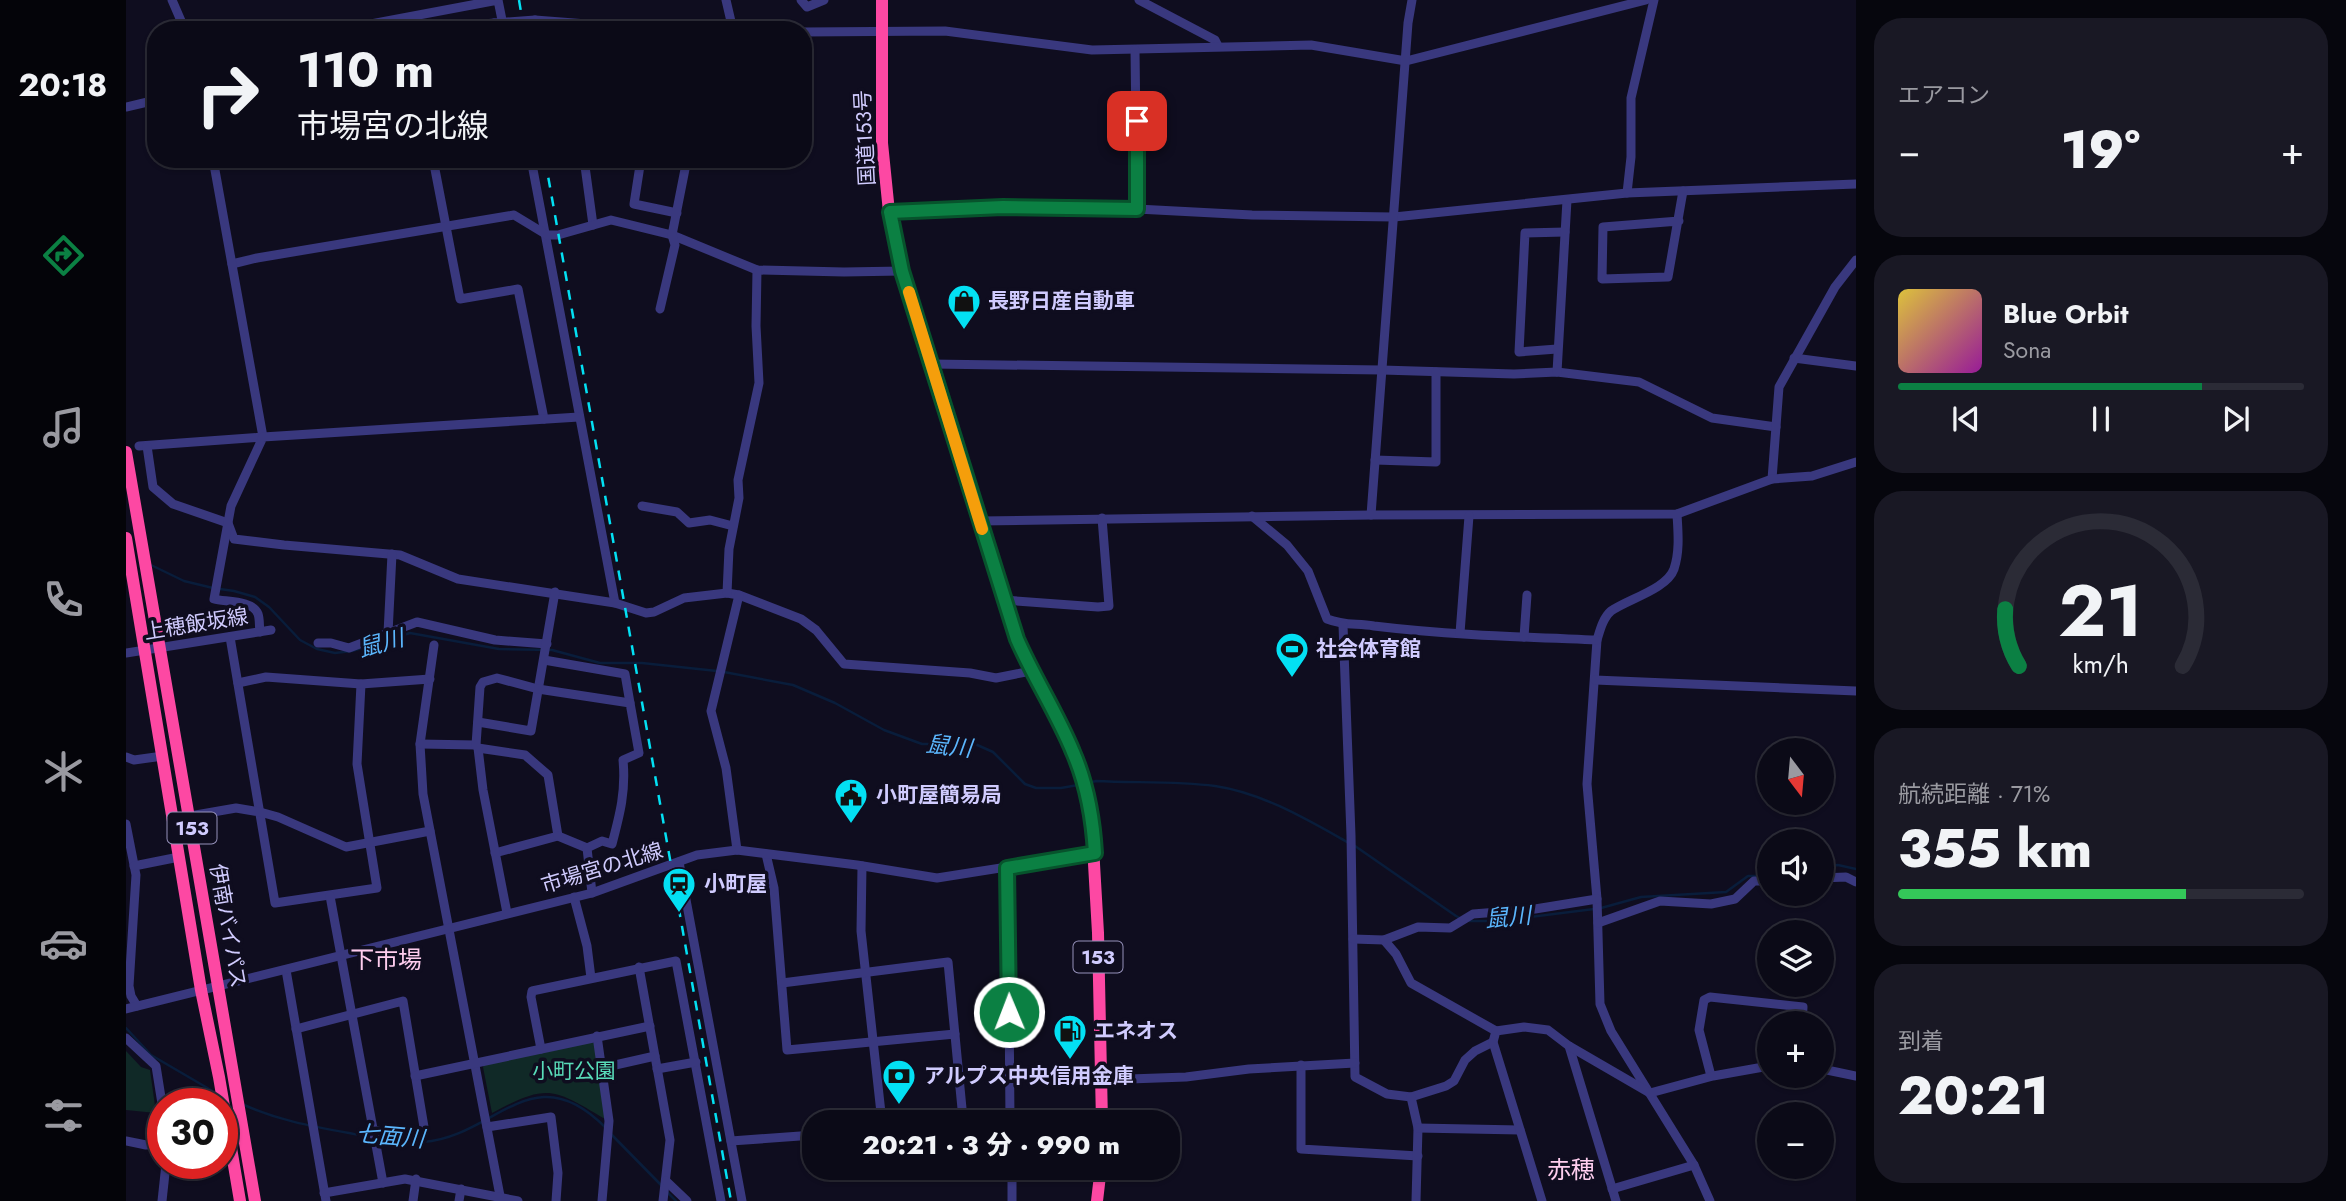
<!DOCTYPE html>
<html lang="ja">
<head>
<meta charset="utf-8">
<style>
  body { margin:0; font-family:Jost,"Noto Sans JP",sans-serif; background:#191824; color:#f1f3f6; height:100vh; display:flex; flex-direction:column; font-size:26px; white-space:nowrap }
  * { box-sizing:border-box; margin:0 }
  p { font-size:23px; color:#9a9aa1 }
  .icon { flex:none; width:38px; height:38px; fill:none; stroke:currentColor; stroke-width:2; stroke-linecap:round; stroke-linejoin:round }
  .map { position:relative; flex:1; overflow:hidden }
  .drawer { display:flex; flex-direction:column; gap:18px; padding:18px; background:#06060d; width:490px }
  .drawer>* { flex:none }
  .top-card { position:absolute; left:21px; top:21px; width:665px; height:147px; border-radius:28px; box-shadow:0 2px 5px #0004,0 0 0 2px #2b2b36; background:#0b0a17; color:#f1f3f6; overflow:hidden }
  .needle { width:46px; rotate:164deg }
  .buttons { position:absolute; left:1631px; top:738px; display:grid; gap:14px }
  .buttons a { display:grid; place-items:center; width:77px; height:77px; border-radius:50%; background:#0b0a17; box-shadow:0 2px 5px #0004,0 0 0 2px #2b2b36; font-size:35px }
  .speed { position:absolute; left:21px; top:1088px; display:flex; gap:14px; font-size:35px; font-weight:700; text-align:center }
  .speed>* { display:grid; place-content:center; width:91px; height:91px; border-radius:50%; background:#0b0a17; box-shadow:0 2px 5px #0004,0 0 0 2px #2b2b36; line-height:1 }
  .speed .limit { border:10px solid #d22; background:#fff; color:#111 }
  .pin { position:absolute; display:grid; place-items:center; width:60px; height:60px; color:#fff; margin:-30px; border-radius:14px; box-shadow:0 4px 10px #0006 }
  .me { position:absolute; width:77px; margin:-38px; rotate:359deg; stroke-linejoin:round; filter:drop-shadow(0 0 5px #0008) }
  .turn { display:flex; align-items:center; gap:24px; height:147px; padding:0 35px; font-size:32px }
  .turn .icon { width:91px; height:91px; stroke-width:2.5 }
  .turn b { display:block; font-size:49px; line-height:60px }
  .big { font-size:52px; font-weight:800; line-height:1.1 }
  .drawer .tile { flex:1; display:flex; flex-direction:column; justify-content:center; gap:10px; min-width:0; padding:0 24px; border-radius:28px; background:#191824 }
  .drawer .dial { align-items:center; gap:0 }
  .dial svg { height:182px; overflow:visible; fill:none; stroke:#2b2b36; stroke-width:7; stroke-linecap:round; text-anchor:middle }
  .dial text { fill:#f1f3f6; stroke:none }
  .song { display:flex; align-items:center; gap:21px }
  .cover { width:84px; height:84px; border-radius:10px; background:linear-gradient(135deg,hsl(50 70% 55%),hsl(300 70% 35%)) }
  .played { height:7px; border-radius:4px; background:linear-gradient(90deg,#0b8043 75%,#2b2b36 75%) }
  .keys { display:flex; justify-content:space-around; direction:ltr }
  .heat { display:flex; justify-content:space-between; align-items:center; font-size:38px; direction:ltr }
  .charge { height:10px; border-radius:5px; background:linear-gradient(90deg,#34c759 71%,#2b2b36 0) }
  .trip { position:absolute; left:676px; top:1110px; width:378px; height:70px; border-radius:28px; background:#0b0a17; box-shadow:0 2px 5px #0004,0 0 0 2px #2b2b36; font-weight:800; line-height:70px; text-align:center }
  main { display:flex; flex:1; min-height:0 }
  .dock { display:flex; flex-direction:column; width:126px; justify-content:space-around; align-items:center; background:#040409; color:#9a9aa1 }
  .dock .icon { width:49px; height:49px }
  .dock .current { color:#0b8043 }
  .dock b { font-size:32px; color:#f1f3f6 }
  .map>svg:first-child { display:block }
</style>
</head>
<body>
<main>
<nav class="dock">
<b>20:18</b>
<svg class="icon current" aria-label="directions" viewBox="0 0 24 24"><path d="M12 3l9 9-9 9-9-9zM9 14v-3h6M13 9l2 2-2 2"/></svg>
<svg class="icon" aria-label="music" viewBox="0 0 24 24"><path d="M9 18V5l10-2v13"/><circle cx="6" cy="18" r="3"/><circle cx="16" cy="16" r="3"/></svg>
<svg class="icon" aria-label="phone" viewBox="0 0 24 24"><path d="M5 4h4l2 5-3 2q2 4 5 5l2-3 5 2v4C11 20 4 13 5 4z"/></svg>
<svg class="icon" aria-label="climate" viewBox="0 0 24 24"><path d="M12 3v18M4 7l16 10M4 17L20 7"/></svg>
<svg class="icon" aria-label="car" viewBox="0 0 24 24"><path d="M5 17H2v-5l4-1 3-4h7l3 4 3 1v5h-3M9 17h6M6 11h13"/><circle cx="7" cy="17" r="2"/><circle cx="17" cy="17" r="2"/></svg>
<svg class="icon" aria-label="filters" viewBox="0 0 24 24"><path d="M4 7h16M4 17h16"/><circle cx="9" cy="7" r="2"/><circle cx="15" cy="17" r="2"/></svg>
</nav>
<div class="map">
<svg width="1730" height="1201" viewBox="0 0 1730 1201">
  <rect width="100%" height="100%" fill="#0f0d1f"/>
  <!-- green -->
  <g fill="#102927">
    <path d="M465,1041L469,1044L479,1119C427,1088 422,1083 366,1113L357,1067L358,1065Z"/>
    <path d="M0,1051L15,1067L24,1070L30,1113L0,1110Z"/>
  </g>
  <g fill="none" stroke-linecap="round" stroke-linejoin="round">
    <!-- stream -->
    <g stroke="#091d3b" stroke-width="2.5">
      <path d="M25,565L58,581L87,588"/>
      <path d="M94,589L108,591L129,597L143,607L174,640L191,649L209,653L226,651L284,633L373,649L426,650L474,663H516L591,671"/>
      <path d="M598,672L667,685L709,703L758,730L796,744H849L867,752L899,784L910,788H935L952,785"/>
      <path d="M962,783L970,781C1009,783 1050,781 1089,786C1137,793 1182,820 1223,843"/>
      <path d="M1229,846L1330,916L1336,919"/>
      <path d="M1696,867L1712,865L1730,869"/>
      <path d="M1475,908L1515,897L1600,892L1622,876H1643"/>
      <path d="M1343,921H1373L1468,909"/>
      <path d="M0,1028L25,1055L90,1093"/>
      <path d="M116,1104C151,1120 184,1126 223,1133C247,1138 272,1144 297,1142C370,1137 406,1053 480,1128"/>
      <path d="M484,1133L536,1186"/>
      <path d="M540,1191L550,1201"/>
    </g>
    <!-- minor -->
    <g stroke="#39387e" stroke-width="9">
      <path d="M46,0L59,30"/>
      <path d="M600,0L607,30"/>
      <path d="M675,0L681,7L698,0"/>
      <path d="M1013,0L1089,40L1092,46"/>
      <path d="M409,20L539,30"/>
      <path d="M213,30L372,0L378,30"/>
      <path d="M303,30L368,23"/>
      <path d="M677,32L819,31L966,50L1185,45L1280,61L1520,0"/>
      <path d="M1009,50L1011,209"/>
      <path d="M0,107L30,100"/>
      <path d="M307,159L334,299L392,289L418,419"/>
      <path d="M405,159L489,603"/>
      <path d="M458,159L467,225"/>
      <path d="M515,159L508,204L551,213"/>
      <path d="M1501,193L1505,157V98L1528,0"/>
      <path d="M763,212L877,207L1011,209L1126,215L1268,217L1501,193L1730,184"/>
      <path d="M1553,221L1477,227L1476,279L1542,277L1557,191"/>
      <path d="M106,264L131,258L388,215L421,235H432L485,220L546,235L631,270L718,272L776,271"/>
      <path d="M534,309L549,245L546,235L561,159"/>
      <path d="M1431,349L1393,352L1399,233L1439,232"/>
      <path d="M1668,358L1730,366"/>
      <path d="M806,364L1256,370L1388,374L1431,372L1513,382L1586,418L1650,427"/>
      <path d="M1431,372L1441,200"/>
      <path d="M13,446L137,437L87,159"/>
      <path d="M21,446L27,487L47,504L102,523L108,539L158,545L274,555L332,579L489,603L520,613L528,612L558,598L601,593L613,595L675,619L690,630L718,664L844,673L870,678L905,671"/>
      <path d="M1249,460L1310,462V372"/>
      <path d="M1646,479L1653,387L1709,287L1730,260"/>
      <path d="M516,506L551,512L563,523L584,520L607,526"/>
      <path d="M1551,514C1552,532 1554,551 1548,569C1541,589 1502,599 1485,611C1477,618 1474,630 1471,640L1461,784L1471,899L1474,1004L1485,1031L1568,1165L1584,1201"/>
      <path d="M1245,515L1282,23L1286,0"/>
      <path d="M1126,516L1161,545L1182,571L1201,619C1219,626 1230,623 1248,626C1322,635 1397,637 1471,640"/>
      <path d="M854,521L1245,515L1551,514L1646,479L1686,476L1730,462"/>
      <path d="M601,593L603,549L613,498L612,480L633,383L630,326L631,270"/>
      <path d="M878,600L972,607L983,606L976,518"/>
      <path d="M1217,625L1225,835L1229,1077L1261,1094L1285,1097L1320,1086L1328,1081L1339,1060L1349,1051L1367,1042"/>
      <path d="M134,632C133,627 134,619 132,614C127,600 99,602 88,599L105,506L137,437L453,417"/>
      <path d="M262,633L266,554"/>
      <path d="M1334,633L1343,516"/>
      <path d="M104,637L149,903L251,888L231,764L235,684"/>
      <path d="M1398,637L1401,595"/>
      <path d="M192,643H205L223,648L291,622L369,640L421,644"/>
      <path d="M308,645L294,744L297,794L375,1201"/>
      <path d="M0,653L145,630"/>
      <path d="M418,660L499,674L504,703"/>
      <path d="M1469,680L1730,691"/>
      <path d="M112,683L140,677L235,684L304,679"/>
      <path d="M352,722L405,731L429,592"/>
      <path d="M294,744L350,745"/>
      <path d="M352,748L399,755L422,775L432,836L369,853"/>
      <path d="M0,757L8,760L37,756"/>
      <path d="M64,816L110,808L134,812L152,817L220,847L304,831"/>
      <path d="M0,824L10,875L3,986L5,996L11,1006"/>
      <path d="M432,836L461,848"/>
      <path d="M611,850L600,768L585,711L613,595"/>
      <path d="M640,854L648,888L661,1050L829,1034"/>
      <path d="M553,862L616,1201"/>
      <path d="M8,866L53,857"/>
      <path d="M736,866L735,931L756,1122"/>
      <path d="M882,868L884,1122"/>
      <path d="M1696,878L1720,877L1730,882"/>
      <path d="M204,896L257,1183"/>
      <path d="M448,897L461,946L465,978"/>
      <path d="M381,913L357,790L352,748L350,745L354,687L357,682L371,678L412,689L504,703L513,753L497,760C500,791 494,814 486,844L476,841L461,848L466,893"/>
      <path d="M1472,923L1534,901L1585,904L1609,899L1628,881H1643"/>
      <path d="M1227,939L1258,940L1292,927L1324,928L1347,914L1409,909L1471,899"/>
      <path d="M1258,940L1270,954L1285,983L1370,1031"/>
      <path d="M513,967L544,1140L537,1201"/>
      <path d="M160,970L200,1201"/>
      <path d="M656,983L822,962L837,1119"/>
      <path d="M0,1009L466,893L571,855L611,850L731,865L811,878L969,853"/>
      <path d="M170,1029L277,1001L298,1127L297,1133C282,1140 262,1133 247,1130"/>
      <path d="M471,1036L483,1121L476,1201"/>
      <path d="M0,1038L30,1066L37,1110"/>
      <path d="M1443,1046L1490,1201"/>
      <path d="M415,1049L405,997L406,991L550,961L595,1201"/>
      <path d="M1175,1065V1149L1292,1156"/>
      <path d="M476,1068L529,1056"/>
      <path d="M531,1069L570,1062"/>
      <path d="M1696,1069L1730,1076"/>
      <path d="M289,1076L524,1026"/>
      <path d="M1585,1076L1573,1030L1578,1000L1584,997L1677,1007L1676,1024"/>
      <path d="M975,1080L1060,1077L1123,1069L1229,1063"/>
      <path d="M1285,1097L1292,1128L1290,1201"/>
      <path d="M818,1122L884,1113H975"/>
      <path d="M361,1127L425,1117L432,1173L430,1201"/>
      <path d="M1292,1128L1394,1130"/>
      <path d="M0,1141L20,1145L37,1144"/>
      <path d="M605,1141L688,1135"/>
      <path d="M886,1167V1201"/>
      <path d="M540,1181L561,1201"/>
      <path d="M1486,1189L1568,1165"/>
      <path d="M198,1193L279,1179L392,1201"/>
      <path d="M36,1201L40,1164"/>
      <path d="M287,1201L290,1179"/>
      <path d="M333,1201L335,1189"/>
      <path d="M1416,1201L1367,1042L1370,1031L1398,1027L1422,1030L1443,1046L1524,1093L1587,1076L1643,1066"/>
    </g>
    <!-- highway -->
    <g stroke="#fd48a3" stroke-width="12">
      <path d="M756,0V143L763,212L773,259L891,639L905,671L947,751L965,812L972,933L976,1122"/>
      <path d="M0,452L129,1201"/>
      <path d="M0,538L75,990L93,1077L114,1201"/>
      <path d="M971,1201L975,1167"/>
    </g>
    <!-- rail -->
    <g stroke="#03e0f3" stroke-width="2.5" stroke-dasharray="10 9" stroke-linecap="butt">
      <path d="M393,0L398,30"/>
      <path d="M419,159L605,1201"/>
    </g>
    <!-- minor-bridge -->
    <path stroke="#39387e" stroke-width="9" d="M368,23L409,20"/>
  </g>
  <g fill="none" stroke-linecap="round" stroke-linejoin="round">
    <defs>
      <path id="route" d="M883,1012L881,868L969,853C967,819 961,784 947,752C931,713 908,678 891,639L776,271L764,212L877,207L1011,209V121"/>
    </defs>
    <!-- route casing -->
    <use href="#route" stroke="#07532c" stroke-width="18"/>
    <!-- route -->
    <use href="#route" stroke="#0b8043" stroke-width="12"/>
    <!-- slow -->
    <path stroke="#f59e0b" stroke-width="12" d="M783,292L856,529"/>
  </g>
  <!-- icons -->
  <defs>
    <symbol id="shop-pin" viewBox="-11 -11 22 30"><path d="M0 17L-7.5 6A9.5 9.5 0 1 1 7.5 6Z" fill="#03e0f3" stroke="#0f0d1f"/><path d="M-5-2.5h2.3a2.7 3.5 0 0 1 5.4 0H5L5.5 6h-11ZM-1.5-2.5h3a1.5 2.3 0 0 0-3 0Z" fill="#111"/></symbol>
    <symbol id="stadium-pin" viewBox="-11 -11 22 30"><path d="M0 17L-7.5 6A9.5 9.5 0 1 1 7.5 6Z" fill="#03e0f3" stroke="#0f0d1f"/><path d="M0-5a6.5 5 0 1 0 0 10a6.5 5 0 1 0 0-10ZM-3.5-1.8h7v3.6h-7Z" fill="#111"/></symbol>
    <symbol id="civic-pin" viewBox="-11 -11 22 30"><path d="M0 17L-7.5 6A9.5 9.5 0 1 1 7.5 6Z" fill="#03e0f3" stroke="#0f0d1f"/><path d="M-.6-6.5H3V-4.5H.6V-3L4-1V1h2V6H-6V1h2V-1L-.6-3ZM-1.2 2.5V6h2.4V2.5Z" fill="#111"/></symbol>
    <symbol id="station-pin" viewBox="-11 -11 22 30"><path d="M0 17L-7.5 6A9.5 9.5 0 1 1 7.5 6Z" fill="#03e0f3" stroke="#0f0d1f"/><path d="M-3-6H3Q5-6 5-4V2Q5 4 3 4L4.5 6H3L1.5 4h-3L-3 6H-4.5L-3 4Q-5 4-5 2V-4Q-5-6-3-6ZM-3.5-4v3h7v-3ZM-3.5 1v1.5H-2V1ZM2 1v1.5H3.5V1Z" fill="#111"/></symbol>
    <symbol id="fuel-pin" viewBox="-11 -11 22 30"><path d="M0 17L-7.5 6A9.5 9.5 0 1 1 7.5 6Z" fill="#03e0f3" stroke="#0f0d1f"/><path d="M-5.5-6h7V0h2V4h1.3V-2.5L3-4.5l.8-.8L6-3V5H2.5V1h-1V6h-7ZM-4.2-4.7v3.2H.2V-4.7Z" fill="#111"/></symbol>
    <symbol id="bank-pin" viewBox="-11 -11 22 30"><path d="M0 17L-7.5 6A9.5 9.5 0 1 1 7.5 6Z" fill="#03e0f3" stroke="#0f0d1f"/><path d="M-6-4H6V4H-6ZM0-2.3a2.3 2.3 0 1 0 0 4.6a2.3 2.3 0 1 0 0-4.6Z" fill="#111"/></symbol>
  </defs>
  <g fill-rule="evenodd">
    <use href="#shop-pin" x="819" y="282" width="38" height="52"/>
    <use href="#stadium-pin" x="1147" y="630" width="38" height="52"/>
    <use href="#civic-pin" x="706" y="776" width="38" height="52"/>
    <use href="#station-pin" x="534" y="865" width="38" height="52"/>
    <use href="#fuel-pin" x="925" y="1012" width="38" height="52"/>
    <use href="#bank-pin" x="754" y="1057" width="38" height="52"/>
  </g>
  <g text-anchor="middle" dominant-baseline="central" stroke-width="7" stroke-linejoin="round" paint-order="stroke">
    <!-- shield labels -->
    <g fill="#0f0d1f" stroke="#9692bb" stroke-width="2">
      <rect x="41.5" y="812.5" width="49" height="31" rx="5"/>
      <rect x="947.5" y="941.5" width="49" height="31" rx="5"/>
    </g>
    <g font-size="19" font-weight="bold" fill="#d0cbfe">
      <text x="66" y="828">153</text>
      <text x="972" y="957">153</text>
    </g>
    <!-- street labels -->
    <g font-size="21" fill="#d0cbfe" stroke="#0f0d1f">
      <text transform="translate(739 138) rotate(-93)">国道153号</text>
      <text transform="translate(70 624) rotate(-9)">上穂飯坂線</text>
      <text transform="translate(476 868) rotate(-17)">市場宮の北線</text>
      <text transform="translate(102 926) rotate(80)">伊南バイパス</text>
    </g>
    <!-- poi labels -->
    <g font-size="21" font-weight="bold" fill="#d0cbfe" stroke="#0f0d1f" text-anchor="start">
      <text x="862" y="301">長野日産自動車</text>
      <text x="1190" y="649">社会体育館</text>
      <text x="750" y="795">小町屋簡易局</text>
      <text x="578" y="884">小町屋</text>
      <text x="968" y="1031">エネオス</text>
      <text x="798" y="1076">アルプス中央信用金庫</text>
    </g>
    <!-- park labels -->
    <g font-size="21" fill="#59ddb9" stroke="#0f0d1f">
      <text x="448" y="1071">小町公園</text>
    </g>
    <!-- water labels -->
    <g font-size="23" font-style="italic" fill="#5bb6fd" stroke="#0f0d1f">
      <text transform="translate(255 643) rotate(-15)">鼠川</text>
      <text transform="translate(823 746) rotate(6)">鼠川</text>
      <text transform="translate(1382 917) rotate(-5)">鼠川</text>
      <text transform="translate(264 1136) rotate(5)">七面川</text>
    </g>
    <!-- quarter labels -->
    <g font-size="24" fill="#fecdee" stroke="#0f0d1f">
      <text x="260" y="959">下市場</text>
      <text x="1445" y="1169">赤穂</text>
    </g>
  </g>
</svg>
<div class="buttons">
<a><svg class="needle" viewBox="-14 -14 28 28"><path d="M0-13l5 13h-10z" fill="#e53935"/><path d="M0 13l5-13h-10z" fill="#9a9aa1"/></svg></a>
<a><svg class="icon" aria-label="sound" viewBox="0 0 24 24"><path d="M4 9h4l5-4v14l-5-4H4zM17 9q2 3 0 6"/></svg></a>
<a><svg class="icon" aria-label="layers" viewBox="0 0 24 24"><path d="M12 4l9 5-9 5-9-5zM3 14l9 5 9-5"/></svg></a>
<a>+</a>
<a>−</a>
</div>
<div class="speed"><div class="limit">30</div></div>
<div class="pin" style="left:1011px;top:121px;background:#d93025"><svg class="icon" aria-label="arrive" viewBox="0 0 24 24"><path d="M6 21V4h12l-3 4 3 4H6"/></svg></div>
<svg class="me" style="left:883px;top:1012px" viewBox="-20 -20 40 40"><circle r="17" fill="#0b8043" stroke="#fff" stroke-width="3"/><path d="M0-11L8 9 0 5-8 9z" fill="#fff"/></svg>
<div class="trip">20:21 · 3 分 · 990 m</div>
<div class="top-card">
<div class="turn"><svg class="icon" aria-label="right" viewBox="0 0 24 24"><path d="M7 20v-9h11M14 6l5 5-5 5"/></svg><div><b>110 m</b>市場宮の北線</div></div>
</div>
</div>
<section class="drawer">
<div class="tile"><p>エアコン</p>
<div class="heat"><a>−</a><b class="big">19°</b><a>+</a></div>
</div>
<div class="tile">
<div class="song"><i class="cover"></i><div><b>Blue Orbit</b><p>Sona</p></div></div>
<div class="played"></div>
<div class="keys"><svg class="icon" aria-label="previous" viewBox="0 0 24 24"><path d="M18 5L8 12l10 7zM5 5v14"/></svg><svg class="icon" aria-label="pause" viewBox="0 0 24 24"><path d="M8 5v14M16 5v14"/></svg><svg class="icon" aria-label="next" viewBox="0 0 24 24"><path d="M6 5l10 7-10 7zM19 5v14"/></svg></div>
</div>
<div class="tile dial"><svg viewBox="0 0 100 80">
<path d="M14 69A42 42 0 1 1 86 69"/>
<path d="M14 69A42 42 0 0 1 8 44" stroke="#0b8043"/>
<text x="50" y="56" font-size="32" font-weight="700">21</text>
<text x="50" y="72" font-size="11">km/h</text>
</svg></div>
<div class="tile"><p>航続距離 · 71%</p><b class="big">355 km</b><div class="charge"></div></div>
<div class="tile"><p>到着</p><b class="big">20:21</b></div>
</section>
</main>
</body>
</html>
